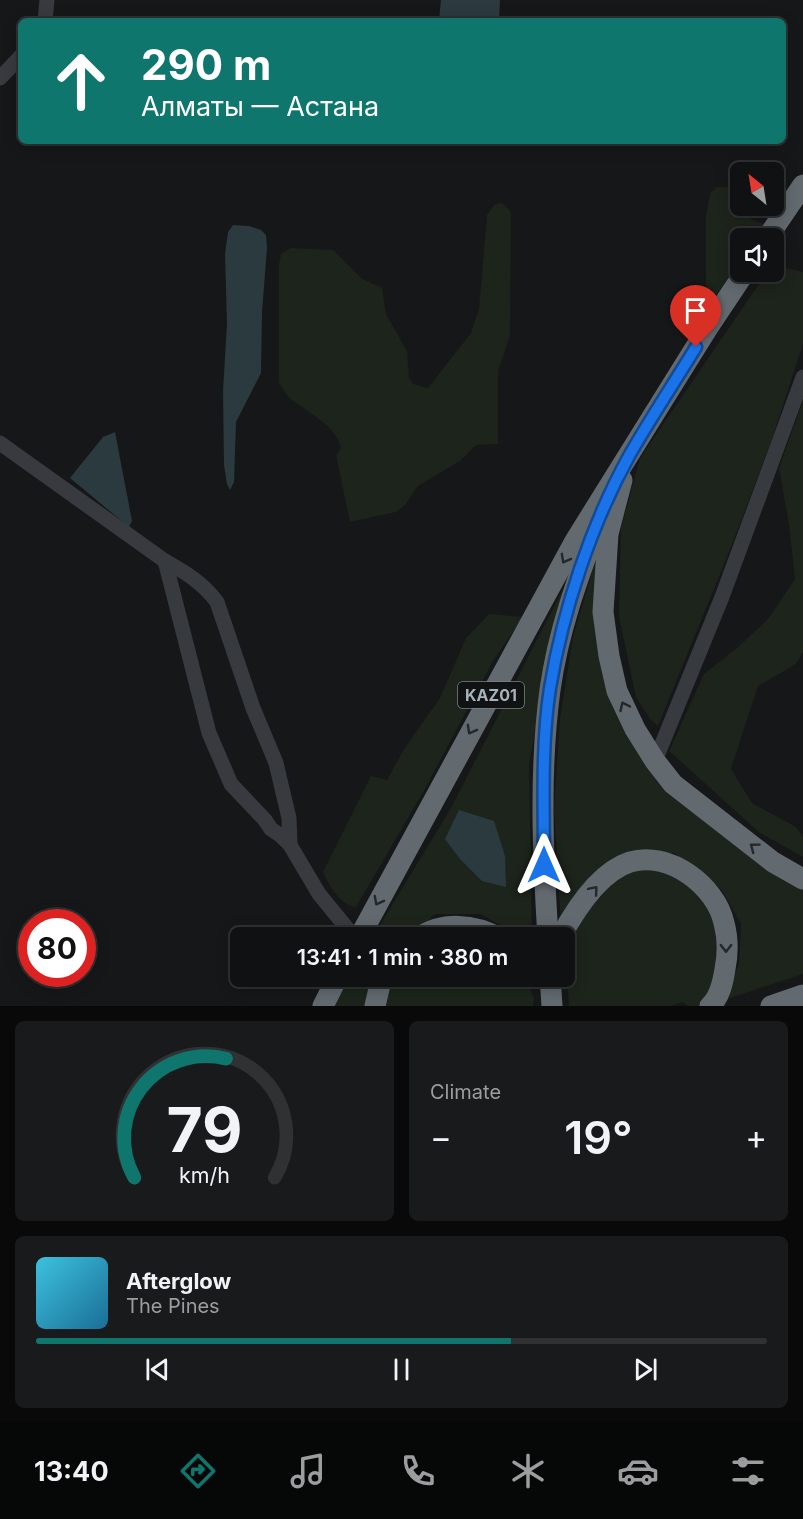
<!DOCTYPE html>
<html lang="en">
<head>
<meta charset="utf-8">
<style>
  body { margin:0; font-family:Inter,sans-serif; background:#191a1b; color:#f1f3f6; height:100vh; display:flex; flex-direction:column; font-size:22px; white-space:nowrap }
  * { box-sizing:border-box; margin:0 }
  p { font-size:20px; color:#9c9d9f }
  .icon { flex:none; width:33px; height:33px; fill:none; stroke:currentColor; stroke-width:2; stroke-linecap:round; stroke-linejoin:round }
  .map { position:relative; height:1006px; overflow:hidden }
  .side { display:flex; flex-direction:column; gap:15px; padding:15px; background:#09090a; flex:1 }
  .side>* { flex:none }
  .banner { position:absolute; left:18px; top:18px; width:768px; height:126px; border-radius:9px; box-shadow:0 3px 15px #0003,0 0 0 2px #303132; background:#0f766e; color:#fff; overflow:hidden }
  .needle { width:39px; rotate:330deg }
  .tools { position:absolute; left:730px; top:162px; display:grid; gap:12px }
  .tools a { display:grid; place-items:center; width:54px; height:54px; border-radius:9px; background:#101112; box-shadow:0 3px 15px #0003,0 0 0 2px #303132; font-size:30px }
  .speed { position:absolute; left:18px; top:909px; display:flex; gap:12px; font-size:30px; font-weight:700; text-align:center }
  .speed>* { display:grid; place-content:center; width:78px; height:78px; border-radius:50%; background:#101112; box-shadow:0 3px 15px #0003,0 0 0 2px #303132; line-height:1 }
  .speed .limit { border:9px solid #d22; background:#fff; color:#111 }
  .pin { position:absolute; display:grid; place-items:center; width:51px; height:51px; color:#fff; margin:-62px -26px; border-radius:50% 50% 50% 0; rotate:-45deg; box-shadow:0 0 6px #0007 }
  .pin .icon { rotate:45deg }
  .me { position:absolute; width:66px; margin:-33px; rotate:0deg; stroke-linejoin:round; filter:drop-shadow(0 0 4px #0008) }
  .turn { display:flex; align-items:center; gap:21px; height:126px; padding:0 24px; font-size:27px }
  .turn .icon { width:78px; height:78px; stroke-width:2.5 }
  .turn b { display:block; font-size:42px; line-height:51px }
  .big { font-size:45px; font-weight:600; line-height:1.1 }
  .side .card { flex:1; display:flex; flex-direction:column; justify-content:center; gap:9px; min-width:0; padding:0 21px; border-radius:9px; background:#191a1b }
  .side .dial { align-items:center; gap:0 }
  .dial svg { height:156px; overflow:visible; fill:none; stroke:#303132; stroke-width:7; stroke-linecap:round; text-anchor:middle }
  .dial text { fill:#f1f3f6; stroke:none }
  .song { display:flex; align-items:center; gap:18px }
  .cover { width:72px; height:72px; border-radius:9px; background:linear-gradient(135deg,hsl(190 70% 55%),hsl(200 70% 35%)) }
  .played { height:6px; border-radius:3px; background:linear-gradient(90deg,#0f766e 65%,#303132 65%) }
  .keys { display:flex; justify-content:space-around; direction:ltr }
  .heat { display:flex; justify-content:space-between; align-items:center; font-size:33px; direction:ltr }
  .side .tiles { flex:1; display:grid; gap:15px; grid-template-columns:1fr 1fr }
  .card:last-child { grid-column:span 2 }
  .trip { position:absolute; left:230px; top:927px; width:345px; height:60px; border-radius:9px; background:#101112; box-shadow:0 3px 15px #0003,0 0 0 2px #303132; font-weight:600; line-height:60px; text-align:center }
  .tabs { display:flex; height:96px; justify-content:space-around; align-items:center; background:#060707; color:#9c9d9f }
  .tabs .icon { width:42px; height:42px }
  .tabs .on { color:#0f766e }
  .tabs b { font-size:27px; color:#f1f3f6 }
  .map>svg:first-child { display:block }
</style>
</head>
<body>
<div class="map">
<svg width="803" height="1006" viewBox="0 0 803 1006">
  <rect width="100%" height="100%" fill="#161718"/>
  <!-- green -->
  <g fill="#1c241b">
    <path d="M716,187H728L752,220L764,224L754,238H741V258L717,294L710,298L706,291V216L710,194Z"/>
    <path d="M502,203L511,212L510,336L498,371V444L476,445L460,461L418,486L405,505L396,512L350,522L336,455L341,448C335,424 309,414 291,399C286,395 283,389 279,383V265L281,254L291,248L333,250L361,278L382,288L386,314L407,351L409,378L413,384L428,388L471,333L479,309L487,215L495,204Z"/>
    <path d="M774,265L803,272V344L772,439L731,547L658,726L650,719L636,697L619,617L621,528L640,458L767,272H774Z"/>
    <path d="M803,401V652L796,664L758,686L731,769L752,803L796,827L803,837V857L760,833L669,751L704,674L738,647L768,619L795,579L789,525L779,468Z"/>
    <path d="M603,535L597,584L648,761L803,885V974L724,1000L739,964L741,924L721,889L674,853L628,855L561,925L554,809L560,718L573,637Z"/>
    <path d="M563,589L529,764L532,937H521L480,914H435L413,937L372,938L451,808Z"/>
    <path d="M489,614L523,617L493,661L426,787L356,907C340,905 329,886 323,872L371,776L387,780L404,749L440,698L466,638Z"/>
    <path d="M648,865L687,880L709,903L722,942L714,983L703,1006H688L682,1002L670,1006H569L565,949L577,918L615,879Z"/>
    <path d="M349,977H376L367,1006H333Z"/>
    <path d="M395,977H525L534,998L533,1006H385L391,984Z"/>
  </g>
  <!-- water -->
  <g fill="#2b3a3e">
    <path d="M441,0H500L499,21H439Z"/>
    <path d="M233,225L249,226L261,230L266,235L267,248L262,312L261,373L236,422L234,482L230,490L227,484L224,465L223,391L227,324L225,254L228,232Z"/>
    <path d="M115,432L132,521L129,527L70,478L103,437Z"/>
    <path d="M459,810L494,821L505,856L506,887L482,881L460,859L445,839Z"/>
  </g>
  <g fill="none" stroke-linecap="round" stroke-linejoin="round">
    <!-- minor -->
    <g stroke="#373a3e" stroke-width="15">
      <path d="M45,21L47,0"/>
      <path d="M0,78L21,56"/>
      <path d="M0,443L165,561C185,572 203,583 217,602L253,708L276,763L289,818L290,845"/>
      <path d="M165,561L209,733L231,784L265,820L271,829L280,835L290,845L319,894L355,938"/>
      <path d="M655,761L722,597L803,377"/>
    </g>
    <!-- highway -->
    <g stroke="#62696f" stroke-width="21">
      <path d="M767,238L803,185"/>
      <path d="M622,480L608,534L603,612L609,656L617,691L635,729L655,761L673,784L773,862L803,879"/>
      <path d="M359,938L575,541L707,329L745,272"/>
      <path d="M418,938C443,921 474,924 500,938"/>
      <path d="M548,938C543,856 539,772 550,690C558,631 579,574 600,519"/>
      <path d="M560,938C575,910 599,872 630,862C669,850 716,886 724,923C728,938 728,954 725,969C723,982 720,997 710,1006"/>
      <path d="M550,976L552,1006"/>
      <path d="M323,1006L338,976"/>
      <path d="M375,1006L382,976"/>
      <path d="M771,1006L803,995"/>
    </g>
  </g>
  <!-- one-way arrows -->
  <defs><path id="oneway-chevron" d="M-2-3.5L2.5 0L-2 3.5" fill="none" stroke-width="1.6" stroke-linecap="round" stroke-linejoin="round" transform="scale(1.5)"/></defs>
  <g stroke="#25282a">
    <use href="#oneway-chevron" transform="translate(565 559) rotate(119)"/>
    <use href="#oneway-chevron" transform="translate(624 706) rotate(-115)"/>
    <use href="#oneway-chevron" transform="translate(471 730) rotate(119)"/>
    <use href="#oneway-chevron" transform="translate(754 847) rotate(-143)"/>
    <use href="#oneway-chevron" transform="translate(594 890) rotate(-50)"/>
    <use href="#oneway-chevron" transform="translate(378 901) rotate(118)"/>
    <use href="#oneway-chevron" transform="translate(726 948) rotate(90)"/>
  </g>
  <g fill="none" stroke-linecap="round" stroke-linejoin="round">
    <defs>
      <path id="route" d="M544,865C544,806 541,746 550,688C563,610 591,525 629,456C650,419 674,383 696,347"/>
    </defs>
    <!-- route casing -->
    <use href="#route" stroke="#114b97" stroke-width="15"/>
    <!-- route -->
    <use href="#route" stroke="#1a73e8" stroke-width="10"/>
  </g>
  <g text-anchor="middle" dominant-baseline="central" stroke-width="6" stroke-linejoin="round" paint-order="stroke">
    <!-- shield labels -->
    <rect fill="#111213" stroke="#7a8288" stroke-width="1.5" x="458" y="682" width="66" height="26" rx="4.5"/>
    <g font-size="16" font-weight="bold" fill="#a7b2ba">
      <text x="491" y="695">KАZ01</text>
    </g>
  </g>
</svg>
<div class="tools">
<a><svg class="needle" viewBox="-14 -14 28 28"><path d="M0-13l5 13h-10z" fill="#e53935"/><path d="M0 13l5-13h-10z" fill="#9c9d9f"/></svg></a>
<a><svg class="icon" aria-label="sound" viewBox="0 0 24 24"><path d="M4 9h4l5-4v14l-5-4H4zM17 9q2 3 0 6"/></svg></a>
</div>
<div class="speed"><div class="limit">80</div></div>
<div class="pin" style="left:696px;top:347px;background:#d93025"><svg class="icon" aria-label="arrive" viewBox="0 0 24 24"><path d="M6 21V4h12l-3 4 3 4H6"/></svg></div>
<svg class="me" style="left:544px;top:865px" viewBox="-20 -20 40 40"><path d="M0-17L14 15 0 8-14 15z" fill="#1a73e8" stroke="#fff" stroke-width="4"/></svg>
<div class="trip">13:41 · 1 min · 380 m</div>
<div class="banner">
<div class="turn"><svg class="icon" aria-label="ahead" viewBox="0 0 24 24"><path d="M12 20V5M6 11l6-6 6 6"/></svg><div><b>290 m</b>Алматы — Астана</div></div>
</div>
</div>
<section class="side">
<div class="tiles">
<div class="card dial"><svg viewBox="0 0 100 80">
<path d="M14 69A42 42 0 1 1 86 69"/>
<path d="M14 69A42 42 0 0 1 61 8" stroke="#0f766e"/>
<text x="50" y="56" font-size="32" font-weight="700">79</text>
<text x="50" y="72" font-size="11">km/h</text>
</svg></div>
<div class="card"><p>Climate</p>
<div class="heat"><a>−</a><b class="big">19°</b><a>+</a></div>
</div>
<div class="card">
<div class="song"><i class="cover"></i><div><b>Afterglow</b><p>The Pines</p></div></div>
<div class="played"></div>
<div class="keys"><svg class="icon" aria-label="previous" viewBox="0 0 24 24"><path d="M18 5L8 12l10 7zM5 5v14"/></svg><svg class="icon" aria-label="pause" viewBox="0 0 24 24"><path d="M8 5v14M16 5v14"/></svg><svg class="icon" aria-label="next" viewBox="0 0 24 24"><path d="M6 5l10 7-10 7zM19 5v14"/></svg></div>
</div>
</div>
</section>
<nav class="tabs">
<b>13:40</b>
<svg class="icon on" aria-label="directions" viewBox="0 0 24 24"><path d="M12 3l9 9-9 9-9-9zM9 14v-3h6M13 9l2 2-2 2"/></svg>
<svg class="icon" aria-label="music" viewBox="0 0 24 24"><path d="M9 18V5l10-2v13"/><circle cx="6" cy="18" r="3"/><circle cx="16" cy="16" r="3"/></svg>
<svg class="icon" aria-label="phone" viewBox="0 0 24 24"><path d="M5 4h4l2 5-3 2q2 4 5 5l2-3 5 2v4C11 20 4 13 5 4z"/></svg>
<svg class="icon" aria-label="climate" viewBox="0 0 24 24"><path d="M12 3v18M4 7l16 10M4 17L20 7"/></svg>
<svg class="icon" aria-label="car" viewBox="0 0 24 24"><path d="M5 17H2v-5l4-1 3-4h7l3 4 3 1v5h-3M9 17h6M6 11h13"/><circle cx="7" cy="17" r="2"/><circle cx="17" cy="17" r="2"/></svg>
<svg class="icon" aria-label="filters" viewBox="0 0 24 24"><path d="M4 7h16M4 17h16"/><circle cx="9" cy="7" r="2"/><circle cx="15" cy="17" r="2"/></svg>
</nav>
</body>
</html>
